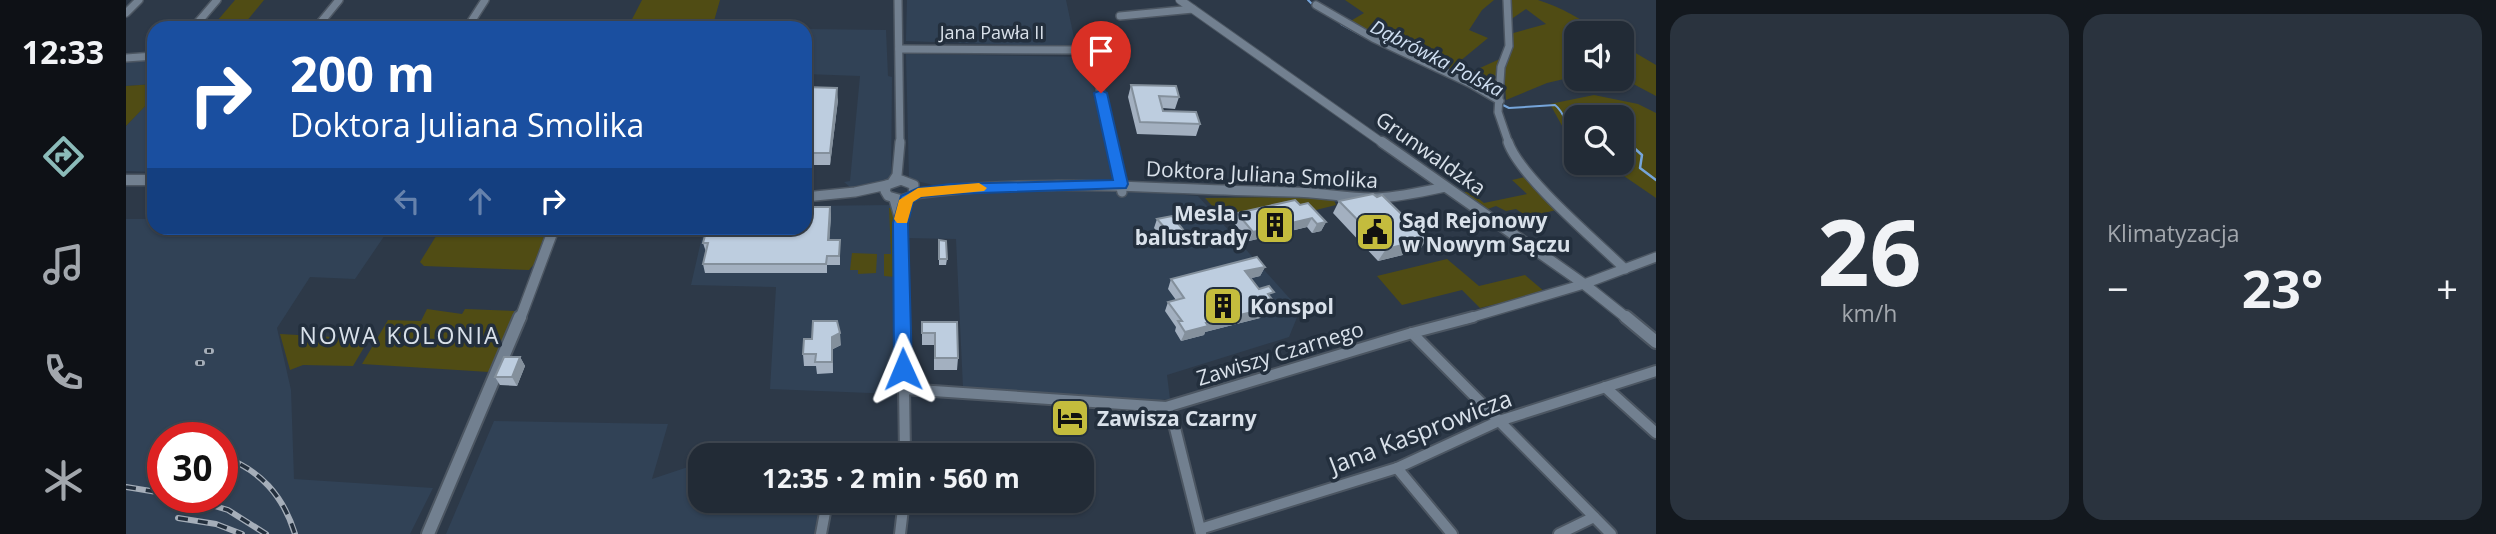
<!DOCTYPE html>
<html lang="pl">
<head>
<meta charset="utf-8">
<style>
  body { margin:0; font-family:"Open Sans",sans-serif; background:#2a333e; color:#f1f3f6; height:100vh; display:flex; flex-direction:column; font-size:26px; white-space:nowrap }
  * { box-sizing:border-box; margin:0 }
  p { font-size:23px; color:#a2a7ad }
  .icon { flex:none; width:38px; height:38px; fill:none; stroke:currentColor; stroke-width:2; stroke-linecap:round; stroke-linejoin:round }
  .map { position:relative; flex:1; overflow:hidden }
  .sheet { display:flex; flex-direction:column; gap:14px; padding:14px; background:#13181e; width:840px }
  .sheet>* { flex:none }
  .banner { position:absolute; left:21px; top:21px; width:665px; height:214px; border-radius:21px; box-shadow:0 2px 5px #0004,0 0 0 2px #3f4751; background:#1a4fa0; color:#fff; overflow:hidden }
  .fabs { position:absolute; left:1438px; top:21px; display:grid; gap:14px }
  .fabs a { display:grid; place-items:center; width:70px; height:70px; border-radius:14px; background:#222b36; box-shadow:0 2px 5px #0004,0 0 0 2px #3f4751; font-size:35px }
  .speed { position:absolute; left:21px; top:422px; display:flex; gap:14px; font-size:35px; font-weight:700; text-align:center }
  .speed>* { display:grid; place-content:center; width:91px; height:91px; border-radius:50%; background:#222b36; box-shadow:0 2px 5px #0004,0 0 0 2px #3f4751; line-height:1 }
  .speed .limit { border:10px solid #d22; background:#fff; color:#111 }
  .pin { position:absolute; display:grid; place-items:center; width:60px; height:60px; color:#fff; margin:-72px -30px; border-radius:50% 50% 50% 0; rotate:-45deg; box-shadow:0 0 7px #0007 }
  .pin .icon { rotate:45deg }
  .me { position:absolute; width:77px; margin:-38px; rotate:359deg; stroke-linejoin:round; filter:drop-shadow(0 0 5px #0008) }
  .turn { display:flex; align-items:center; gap:24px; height:147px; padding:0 28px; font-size:32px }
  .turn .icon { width:91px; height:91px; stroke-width:2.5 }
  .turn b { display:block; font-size:49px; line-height:60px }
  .lanes { display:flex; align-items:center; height:66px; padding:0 28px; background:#0003; justify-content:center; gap:35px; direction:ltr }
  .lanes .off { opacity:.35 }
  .big { font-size:52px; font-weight:700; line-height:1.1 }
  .sheet .widget { flex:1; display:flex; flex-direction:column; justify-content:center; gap:10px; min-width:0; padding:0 24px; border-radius:21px; background:#2a333e }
  .sheet .dial { align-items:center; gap:0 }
  .dial b { font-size:91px; line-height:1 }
  .heat { display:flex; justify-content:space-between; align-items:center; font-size:38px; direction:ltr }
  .sheet .tiles { flex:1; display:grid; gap:14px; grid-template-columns:repeat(2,1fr) }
  .trip { position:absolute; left:562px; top:443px; width:406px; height:70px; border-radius:21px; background:#222b36; box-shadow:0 2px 5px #0004,0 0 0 2px #3f4751; font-weight:700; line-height:70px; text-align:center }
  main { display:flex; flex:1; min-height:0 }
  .menu { display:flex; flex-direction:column; width:126px; justify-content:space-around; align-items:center; background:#0e1116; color:#a2a7ad }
  .menu .icon { width:49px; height:49px }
  .menu .selected { color:#8bbbb9 }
  .menu b { font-size:32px; color:#f1f3f6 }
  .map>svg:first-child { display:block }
</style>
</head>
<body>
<main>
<nav class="menu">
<b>12:33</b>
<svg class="icon selected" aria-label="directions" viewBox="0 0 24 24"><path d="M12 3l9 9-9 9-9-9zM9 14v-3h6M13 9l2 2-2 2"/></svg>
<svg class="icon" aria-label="music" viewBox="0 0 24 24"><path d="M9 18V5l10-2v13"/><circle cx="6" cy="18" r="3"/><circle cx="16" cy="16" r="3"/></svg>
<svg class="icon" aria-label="phone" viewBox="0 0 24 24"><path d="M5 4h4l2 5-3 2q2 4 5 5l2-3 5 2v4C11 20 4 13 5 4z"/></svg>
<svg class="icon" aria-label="climate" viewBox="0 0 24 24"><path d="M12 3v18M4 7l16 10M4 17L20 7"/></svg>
</nav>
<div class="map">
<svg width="1530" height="534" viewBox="0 0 1530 534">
  <rect width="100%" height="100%" fill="#2d3948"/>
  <!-- built -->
  <g fill="#314256" fill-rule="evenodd">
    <path d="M781,0H940L950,47L780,41Z"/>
    <path d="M679,29L760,30L762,76L766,77L765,180L724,187L718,182L724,181L734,76L679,74Z"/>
    <path d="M780,54L961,57L989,179L807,185L783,179Z"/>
    <path d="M28,59V84L0,86V61Z"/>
    <path d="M28,97V172L0,171V126Z"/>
    <path d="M982,189L1072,196L1174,310L1163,337L1041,375L1044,399L1012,402L837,388L830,239L780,238L779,205L787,196Z"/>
    <path d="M768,205L769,394L644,389L650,287L565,285L578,228H679V206Z"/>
    <path d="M0,219H28V228H189L261,232L229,279L184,277L151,328L165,390L168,479L307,488L284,534H0ZM37,438H96V497H37Z"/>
    <path d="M368,421L542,424L526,479L562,467H574V500L694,501L688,534H320Z"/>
  </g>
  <!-- green -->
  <g fill="#504c14">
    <path d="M109,0H138L115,28H85Z"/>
    <path d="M516,0H594L586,28H451L502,27Z"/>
    <path d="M1219,0H1368L1356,10L1343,30L1362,38L1322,71L1263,45L1223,22L1238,13Z"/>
    <path d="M1384,0C1392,0 1404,0 1412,0C1435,7 1456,20 1477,33H1451V76L1421,83L1380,100L1378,69L1384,34L1420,24L1400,9L1384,20Z"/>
    <path d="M1496,45L1530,65V96L1496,78Z"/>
    <path d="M1376,58L1369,96L1334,77Z"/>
    <path d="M28,84V97L0,126V86Z"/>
    <path d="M1468,95L1512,104L1530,113V198L1479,163H1496V117H1451V140L1440,133L1424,104Z"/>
    <path d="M1403,176L1435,212L1430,210L1414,214L1419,220L1418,224L1413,225L1390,209L1380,211L1370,206L1359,210L1335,193L1343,191L1358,203L1401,194L1386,180Z"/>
    <path d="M1175,197L1208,200L1210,205L1190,210L1179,204L1100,221L1079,198Z"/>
    <path d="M763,208H771L769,277L758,276V254H765Z"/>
    <path d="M315,228H421L409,263L403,270L298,266L294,262Z"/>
    <path d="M726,253L751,254L750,273L732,274V270H724Z"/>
    <path d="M1321,259L1353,286L1399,275L1419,292L1354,308L1336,290L1276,305L1251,276Z"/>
    <path d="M301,309L336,314L339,309L389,311L363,372L236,364L262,320L295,321Z"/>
    <path d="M154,334L243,339L227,366L177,365L164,370Z"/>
  </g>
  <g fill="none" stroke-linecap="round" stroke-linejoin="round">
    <!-- stream-far1 -->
    <g stroke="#76a5da" stroke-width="2">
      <path d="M1182,0L1186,4"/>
      <path d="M1215,24L1237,36"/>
      <path d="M1359,96L1383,108L1429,105C1441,114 1440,131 1451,138"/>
    </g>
    <!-- stream -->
    <path stroke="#76a5da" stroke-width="2.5" d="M1496,144L1507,147L1516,155L1514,168L1530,180"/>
    <defs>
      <g id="minor-far2">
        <path d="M772,0L774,144"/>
        <path d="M1381,0L1383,46L1375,67L1372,112L1383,144"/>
        <path d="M1190,5L1247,38L1343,83L1374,101"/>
        <path d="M0,13L13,0"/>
        <path d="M994,16L1067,9"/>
        <path d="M67,28L91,0"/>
        <path d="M190,28L213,0"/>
        <path d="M341,28L359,0"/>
        <path d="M773,49L959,50L967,57L986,144"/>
        <path d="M0,58L28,56"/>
      </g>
      <g id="minor-far1">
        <path d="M985,142L996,192"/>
        <path d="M1382,142C1394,177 1470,241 1499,269"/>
        <path d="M775,180L788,185L787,196L776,200L762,196L759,191L761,185Z"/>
        <path d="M767,181L771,175L774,142"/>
        <path d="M788,194C913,177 1040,190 1166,192C1194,192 1223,199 1251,198C1274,197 1296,192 1319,187"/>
        <path d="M679,197L729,192L761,185"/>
        <path d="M768,199L775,224L777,319"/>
        <path d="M775,224L780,200"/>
        <path d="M1340,319L1458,284L1530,257"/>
      </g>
      <g id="minor">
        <path d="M777,317L779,455"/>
        <path d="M1286,333L1485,534"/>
        <path d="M1479,387L1530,433"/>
        <path d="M778,389L1040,407L1286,333L1347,317"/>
        <path d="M1040,407L1048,424L1075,533"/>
        <path d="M1271,468L1326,534"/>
        <path d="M1074,529L1271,468L1373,421L1530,371"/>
        <path d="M695,534L700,507"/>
        <path d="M774,534L778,500"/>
        <path d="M1433,534L1468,517"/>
      </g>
      <path id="tertiary-far2" d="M1054,0L1258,144"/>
      <g id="tertiary-far1">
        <path d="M1256,142L1458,284L1502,319"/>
        <path d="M0,180H28"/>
        <path d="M394,319L428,228"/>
      </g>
      <g id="tertiary">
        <path d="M1500,317L1530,342"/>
        <path d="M302,534L394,317"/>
      </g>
    </defs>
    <!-- minor-far2 casing -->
    <use href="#minor-far2" stroke="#4c5662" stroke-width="10"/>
    <!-- minor-far1 casing -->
    <use href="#minor-far1" stroke="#4c5662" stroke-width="12"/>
    <!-- minor casing -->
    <use href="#minor" stroke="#4c5662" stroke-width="14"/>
    <!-- tertiary-far2 casing -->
    <use href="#tertiary-far2" stroke="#4c5662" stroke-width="10"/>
    <!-- tertiary-far1 casing -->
    <use href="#tertiary-far1" stroke="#4c5662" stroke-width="13"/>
    <!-- tertiary casing -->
    <use href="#tertiary" stroke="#4c5662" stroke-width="16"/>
    <!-- minor-far2 -->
    <use href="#minor-far2" stroke="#728090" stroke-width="7"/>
    <!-- minor-far1 -->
    <use href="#minor-far1" stroke="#728090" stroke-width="9"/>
    <!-- minor -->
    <use href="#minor" stroke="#728090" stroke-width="10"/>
    <!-- tertiary-far2 -->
    <use href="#tertiary-far2" stroke="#728090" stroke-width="8"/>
    <!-- tertiary-far1 -->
    <use href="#tertiary-far1" stroke="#728090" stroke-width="10"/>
    <!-- tertiary -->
    <use href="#tertiary" stroke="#728090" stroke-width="12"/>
    <defs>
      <g id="rail">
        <path d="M81,351H85"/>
        <path d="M72,363H76"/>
        <path d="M96,456C134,470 157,495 169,534"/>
        <path d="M0,487L37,493"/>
        <path d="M59,497L102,510L140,534"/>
        <path d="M52,518L90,524L116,534"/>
      </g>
    </defs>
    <!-- rail casing -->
    <use href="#rail" stroke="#a5aeb9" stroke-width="6"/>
    <!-- rail -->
    <use href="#rail" stroke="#232f3d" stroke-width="3.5" stroke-dasharray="10" stroke-linecap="butt"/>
  </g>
  <!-- wall -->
  <g fill="#a3b0c0">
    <path d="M1005,85L1053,97L1049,109L1037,108V111L1074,124L1070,136L1011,134L1002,97Z"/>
    <path d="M679,87L712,100L704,165H679Z"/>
    <path d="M1213,201L1293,251L1252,261L1207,213Z"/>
    <path d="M1174,205L1200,222L1195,231L1186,233L1181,227L1123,241L1108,223L1111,213Z"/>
    <path d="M704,207L705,216L703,240L714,249V265H701V273H579L577,264L580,252L577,243Z"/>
    <path d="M1031,219L1059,232L1055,242L1042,245L1028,228Z"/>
    <path d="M813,240L821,259L820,265H813Z"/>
    <path d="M1139,267L1134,276L1125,278L1133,289L1145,298L1143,311L1137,313L1134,318L1079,332L1078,335L1055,341L1049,331L1050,327L1039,311L1042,302L1050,300L1042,289L1045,279Z"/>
    <path d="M796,322L832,358L831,370H808V345H796Z"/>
    <path d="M686,339L715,345L707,349V373L691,374L690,366H678L677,354Z"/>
    <path d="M394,357L399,366L391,386L374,385L369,377Z"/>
  </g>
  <!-- shaded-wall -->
  <g fill="#84909c">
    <path d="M711,88L712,100L704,165V153Z"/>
    <path d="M704,207L705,216L703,249L702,240Z"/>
    <path d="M1186,218L1181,227L1123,241L1127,232Z"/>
    <path d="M1200,222L1195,231L1186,233L1191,224Z"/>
    <path d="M1059,232L1055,242L1042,245L1045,235Z"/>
    <path d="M1301,239L1293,251L1252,261L1260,249Z"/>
    <path d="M1139,267L1134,276L1115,281L1119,271Z"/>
    <path d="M1148,302L1143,311L1137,313L1134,318L1079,332L1078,335L1055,341L1059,332L1080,323Z"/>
    <path d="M714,333L715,345L707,349V373L706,337Z"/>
    <path d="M394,357L399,366L391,386L386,377Z"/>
  </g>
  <!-- building -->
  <g fill="#bdcddf" stroke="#84909c" stroke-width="2">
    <path d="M1005,85L1050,86L1053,97L1033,96L1037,111L1070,112L1074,124L1014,122Z"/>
    <path d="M679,87L711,88L704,153H679Z"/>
    <path d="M1247,194L1251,197L1256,195L1301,239L1260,249L1213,201Z"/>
    <path d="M1169,200L1174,205L1182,203L1200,222L1191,224L1186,218L1127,232L1111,213Z"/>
    <path d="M679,207H704L702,240H714L713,256H701L700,264H577L582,243H577L581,228H679Z"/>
    <path d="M1046,216L1059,232L1045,235L1031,219Z"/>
    <path d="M813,240L820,241L821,259H813Z"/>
    <path d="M1131,257L1139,267L1119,271L1133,289L1143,286L1148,292L1142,294L1148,302L1136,305L1139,309L1080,323L1082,326L1059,332L1052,321H1056L1042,302L1058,298L1045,279Z"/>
    <path d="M687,321H711L714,333L706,337V362H689L690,354H677L678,339H686Z"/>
    <path d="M796,322H831L832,358H809V333H796Z"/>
    <path d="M378,357H394L386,377H369Z"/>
  </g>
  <!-- route -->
  <path fill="#1a73e8" stroke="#114b97" stroke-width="2" d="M975,90L981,93L1002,184L1000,188L825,194L795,197L787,202L782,223L786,369L784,374L777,376L771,374L768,369L767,223L775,196L792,188L825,184L987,180L968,93Z"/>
  <!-- slow -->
  <path fill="#f59e0b" d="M853,183L861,188L858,191L795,197L787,202L781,223H771L768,219L773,200L792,188Z"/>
  <!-- icons -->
  <defs>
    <symbol id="building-square" viewBox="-11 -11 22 22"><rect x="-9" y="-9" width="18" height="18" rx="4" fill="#c4bc3d" stroke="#232f3d"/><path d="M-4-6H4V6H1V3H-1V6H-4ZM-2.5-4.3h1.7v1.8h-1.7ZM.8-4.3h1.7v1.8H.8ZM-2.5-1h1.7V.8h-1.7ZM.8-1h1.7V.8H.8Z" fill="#111"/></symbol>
    <symbol id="civic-square" viewBox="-11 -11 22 22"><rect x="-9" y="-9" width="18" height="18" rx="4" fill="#c4bc3d" stroke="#232f3d"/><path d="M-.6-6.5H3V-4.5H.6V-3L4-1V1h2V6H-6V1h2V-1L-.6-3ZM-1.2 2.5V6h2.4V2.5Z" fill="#111"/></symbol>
    <symbol id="hotel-square" viewBox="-11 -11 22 22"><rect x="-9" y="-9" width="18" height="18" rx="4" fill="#c4bc3d" stroke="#232f3d"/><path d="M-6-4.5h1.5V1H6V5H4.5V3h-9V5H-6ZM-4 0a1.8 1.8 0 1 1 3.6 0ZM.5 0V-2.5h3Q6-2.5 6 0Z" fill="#111"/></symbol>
  </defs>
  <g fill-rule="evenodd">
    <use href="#building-square" x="1127" y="203" width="44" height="44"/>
    <use href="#civic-square" x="1227" y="210" width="44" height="44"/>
    <use href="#building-square" x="1075" y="284" width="44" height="44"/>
    <use href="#hotel-square" x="922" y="396" width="44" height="44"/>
  </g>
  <g text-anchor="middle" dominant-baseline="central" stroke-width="7" stroke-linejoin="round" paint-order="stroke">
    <!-- far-street labels -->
    <g font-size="18" fill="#d9e1ea" stroke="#232f3d">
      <text x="866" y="32">Jana Pawła II</text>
    </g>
    <!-- far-water labels -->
    <g font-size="19" font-style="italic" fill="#d0e0f3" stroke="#232f3d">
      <text transform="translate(1311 58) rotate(27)">Dąbrówka Polska</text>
    </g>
    <!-- street labels -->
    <g font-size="21" fill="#d9e1ea" stroke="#232f3d">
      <text transform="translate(1305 153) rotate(35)">Grunwaldzka</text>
      <text transform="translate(1136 174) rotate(3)">Doktora Juliana Smolika</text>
      <text transform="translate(1154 353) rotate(-17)">Zawiszy Czarnego</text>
    </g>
    <!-- poi labels -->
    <g font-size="21" font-weight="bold" fill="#d9e1ea" stroke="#232f3d" text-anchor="start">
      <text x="1122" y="213" text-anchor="end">Mesla -<tspan x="1122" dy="24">balustrady</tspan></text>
      <text x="1276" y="220">Sąd Rejonowy<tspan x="1276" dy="24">w Nowym Sączu</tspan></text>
      <text x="1124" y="306">Konspol</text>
      <text x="971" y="418">Zawisza Czarny</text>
    </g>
    <!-- neighbourhood labels -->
    <g font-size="23" letter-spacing="2" fill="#d9e1ea" stroke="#232f3d">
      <text x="274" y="335">NOWA KOLONIA</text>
    </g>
    <!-- near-street labels -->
    <g font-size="24" fill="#d9e1ea" stroke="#232f3d">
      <text transform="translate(1294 431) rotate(-21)">Jana Kasprowicza</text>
    </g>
  </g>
</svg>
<div class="fabs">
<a><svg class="icon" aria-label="sound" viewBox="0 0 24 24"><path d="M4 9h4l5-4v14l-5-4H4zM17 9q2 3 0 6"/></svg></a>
<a><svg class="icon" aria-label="search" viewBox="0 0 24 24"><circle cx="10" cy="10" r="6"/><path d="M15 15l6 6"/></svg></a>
</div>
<div class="speed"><div class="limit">30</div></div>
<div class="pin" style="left:975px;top:93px;background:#d93025"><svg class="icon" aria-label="arrive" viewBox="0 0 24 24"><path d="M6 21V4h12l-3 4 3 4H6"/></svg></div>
<svg class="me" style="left:777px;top:369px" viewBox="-20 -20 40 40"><path d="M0-17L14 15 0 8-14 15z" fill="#1a73e8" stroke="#fff" stroke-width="4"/></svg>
<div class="trip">12:35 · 2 min · 560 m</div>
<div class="banner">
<div class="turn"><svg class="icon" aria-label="right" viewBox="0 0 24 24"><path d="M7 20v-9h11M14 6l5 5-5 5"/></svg><div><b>200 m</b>Doktora Juliana Smolika</div></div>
<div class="lanes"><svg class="icon off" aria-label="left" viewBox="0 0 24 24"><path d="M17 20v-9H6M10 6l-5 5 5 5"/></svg><svg class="icon off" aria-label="ahead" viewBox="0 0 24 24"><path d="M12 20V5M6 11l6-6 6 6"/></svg><svg class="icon" aria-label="right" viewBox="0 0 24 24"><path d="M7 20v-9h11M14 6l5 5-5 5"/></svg></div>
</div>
</div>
<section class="sheet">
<div class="tiles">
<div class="widget dial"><b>26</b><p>km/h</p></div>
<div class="widget"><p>Klimatyzacja</p>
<div class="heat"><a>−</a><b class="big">23°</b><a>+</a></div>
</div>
</div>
</section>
</main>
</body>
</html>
